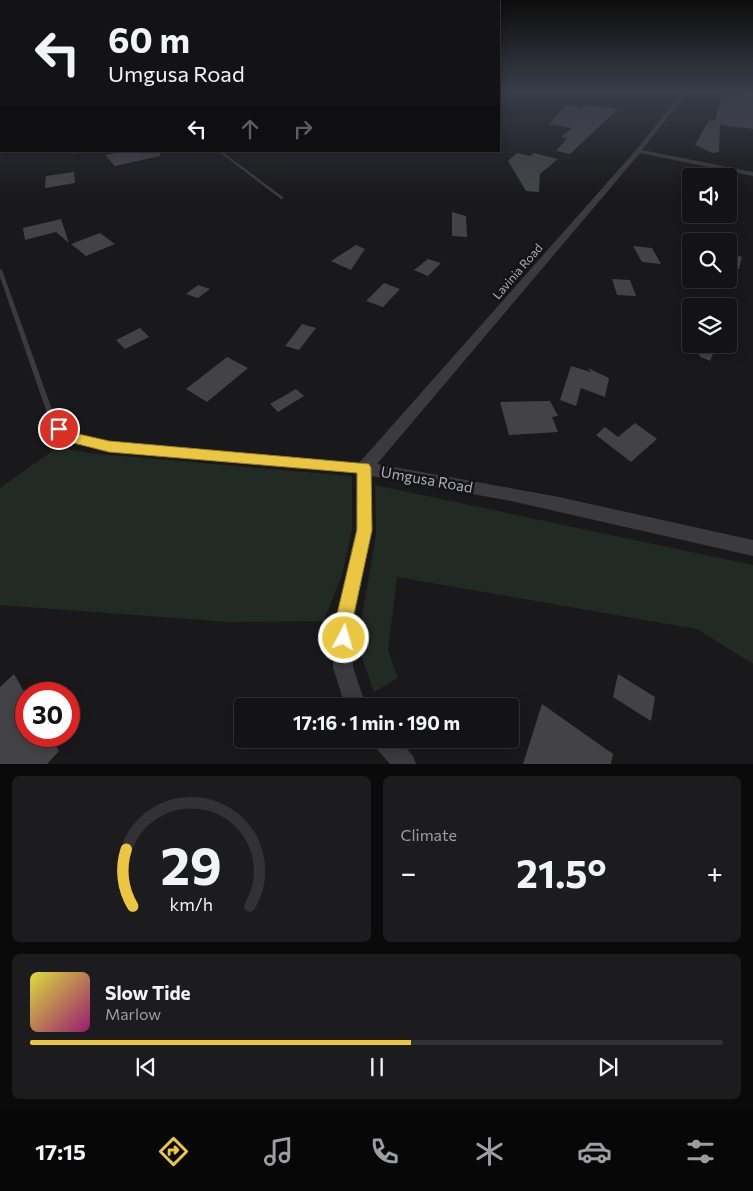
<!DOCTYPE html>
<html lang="en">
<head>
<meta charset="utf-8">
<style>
  body { margin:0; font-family:Commissioner,sans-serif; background:#1c1b1d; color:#f1f3f6; height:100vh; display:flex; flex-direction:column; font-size:19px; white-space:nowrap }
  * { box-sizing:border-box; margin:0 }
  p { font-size:16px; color:#9d9ea0 }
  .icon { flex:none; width:28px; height:28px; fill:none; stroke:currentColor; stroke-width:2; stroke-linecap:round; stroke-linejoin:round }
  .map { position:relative; height:764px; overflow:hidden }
  .details { display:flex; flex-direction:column; gap:12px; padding:12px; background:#0a0a0b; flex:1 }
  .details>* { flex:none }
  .top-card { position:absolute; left:0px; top:0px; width:500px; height:152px; box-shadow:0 2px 12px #0003,0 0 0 1px #323234; background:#131214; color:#f1f3f6; overflow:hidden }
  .controls { position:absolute; left:682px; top:168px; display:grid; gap:10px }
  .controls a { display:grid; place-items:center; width:55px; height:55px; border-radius:5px; background:#131214; box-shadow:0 2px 12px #0003,0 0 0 1px #323234; font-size:25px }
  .speed { position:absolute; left:15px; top:682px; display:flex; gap:10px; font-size:25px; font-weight:700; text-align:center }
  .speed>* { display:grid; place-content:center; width:65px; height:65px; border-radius:50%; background:#131214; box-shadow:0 2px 12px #0003,0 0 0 1px #323234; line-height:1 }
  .speed .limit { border:8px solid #d22; background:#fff; color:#111 }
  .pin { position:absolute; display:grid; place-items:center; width:42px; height:42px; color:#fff; margin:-21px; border:2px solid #fff; border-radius:50%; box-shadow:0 1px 5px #0007 }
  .me { position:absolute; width:55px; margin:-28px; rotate:6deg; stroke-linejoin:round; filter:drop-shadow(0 0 4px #0008) }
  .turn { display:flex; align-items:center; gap:18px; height:105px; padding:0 25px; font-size:22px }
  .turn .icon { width:65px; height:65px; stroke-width:2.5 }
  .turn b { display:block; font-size:35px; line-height:42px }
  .lanes { display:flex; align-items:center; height:48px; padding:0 25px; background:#0003; justify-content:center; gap:25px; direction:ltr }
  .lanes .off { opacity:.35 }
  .big { font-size:38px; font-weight:700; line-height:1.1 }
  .details .tile { flex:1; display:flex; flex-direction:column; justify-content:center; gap:8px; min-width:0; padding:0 18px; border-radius:8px; background:#1c1b1d }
  .details .dial { align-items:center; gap:0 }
  .dial svg { height:130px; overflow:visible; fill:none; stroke:#323234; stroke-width:7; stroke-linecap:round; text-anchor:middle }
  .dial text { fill:#f1f3f6; stroke:none }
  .song { display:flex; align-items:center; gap:15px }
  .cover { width:60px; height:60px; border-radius:8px; background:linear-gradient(135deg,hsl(60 70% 55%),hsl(320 70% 35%)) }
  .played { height:5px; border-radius:2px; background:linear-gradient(90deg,#eac641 55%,#323234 55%) }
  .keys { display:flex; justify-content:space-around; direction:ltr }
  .heat { display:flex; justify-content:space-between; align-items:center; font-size:28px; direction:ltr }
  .details .tiles { flex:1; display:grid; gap:12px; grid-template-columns:1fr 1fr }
  .tile:last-child { grid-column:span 2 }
  .trip { position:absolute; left:234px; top:698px; width:285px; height:50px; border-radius:5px; background:#131214; box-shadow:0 2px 12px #0003,0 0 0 1px #323234; font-weight:700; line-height:50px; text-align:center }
  .dock { display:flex; height:80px; justify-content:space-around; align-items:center; background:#080708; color:#9d9ea0 }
  .dock .icon { width:35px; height:35px }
  .dock .on { color:#eac641 }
  .dock b { font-size:22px; color:#f1f3f6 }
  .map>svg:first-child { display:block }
</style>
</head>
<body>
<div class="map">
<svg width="753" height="764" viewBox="0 0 753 764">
  <rect width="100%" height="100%" fill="#19181a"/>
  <!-- green -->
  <g fill="#222a24">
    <path d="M58,447L88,453L352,476V530L342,575L324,621L229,622L0,605V488Z"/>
    <path d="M375,485L753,565V664L697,629L397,577L388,650L398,678L374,692L361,655L360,628L376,535Z"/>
  </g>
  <!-- building -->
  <g fill="#434347">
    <path d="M753,90V129L720,125L719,152L712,153L695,145L709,120L715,121L722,96Z"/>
    <path d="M567,104L582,109L584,105L618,109L570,154L556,151L567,138L561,137L572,128L549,124Z"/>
    <path d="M123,151H160V156L115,166L105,155Z"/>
    <path d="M517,153L530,156L534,153L558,159L540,174L539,192L526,191L508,161Z"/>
    <path d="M74,172L75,183L45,188L46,176Z"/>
    <path d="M452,212L466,216L467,237L452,236Z"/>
    <path d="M61,219L69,243L56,232L25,240L23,228Z"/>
    <path d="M100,233L115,244L86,256L71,244Z"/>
    <path d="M356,245L365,249L351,270L331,261Z"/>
    <path d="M633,246L652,248L661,264L642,262Z"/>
    <path d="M733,254L742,257L739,269L729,266V261Z"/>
    <path d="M428,259L441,263L428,276L414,270Z"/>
    <path d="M612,279L630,280L636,296L617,295Z"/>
    <path d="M384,283L400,289L383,307L366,301Z"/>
    <path d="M198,285L210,289L198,298L186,294Z"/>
    <path d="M302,324L316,328L299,350L285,346Z"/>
    <path d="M140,328L149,337L125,349L116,340Z"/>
    <path d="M704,344H717L710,361L699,356Z"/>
    <path d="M227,357L248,368L207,402L186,389Z"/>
    <path d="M571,366L591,372L588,368L609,378L605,397L581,388L576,406L560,400Z"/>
    <path d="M296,389L304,396L278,412L270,404Z"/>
    <path d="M550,401L558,416L552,417L558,432L509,435L500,402Z"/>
    <path d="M635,423L657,439L631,462L596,435L605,427L618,437Z"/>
    <path d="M14,674L26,695V736H50L59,751L47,764H0V687Z"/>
    <path d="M618,674L655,697L651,721L613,697Z"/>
    <path d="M542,704L613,754L611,764H523Z"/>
  </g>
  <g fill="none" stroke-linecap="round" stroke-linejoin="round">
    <!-- service -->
    <g fill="#3a3a3f" fill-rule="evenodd">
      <rect x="0" y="107" width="1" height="2"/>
      <path d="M72,151H75L77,153L74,154Z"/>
      <path d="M218,151H221L283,197V199H281Z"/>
      <path d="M0,269L2,270L54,415C69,436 85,439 109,444L364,465L367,466L368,468L367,470L364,471L109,450C82,445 63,441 48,416L0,277Z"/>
    </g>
    <!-- minor -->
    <g fill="#3a3a3f" fill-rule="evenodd">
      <path d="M684,90H689L642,150L753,172V176L640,153L377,464L559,497L753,540V556L511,501L371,476L372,530L353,623V667L366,706H345L333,667L335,623L356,530L357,468L359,463L636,150Z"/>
      <path d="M372,739H398L413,756L416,764H390L375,747Z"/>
    </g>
  </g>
  <!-- sky -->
  <linearGradient id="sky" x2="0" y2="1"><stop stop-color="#0e0d0e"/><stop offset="0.46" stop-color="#383d49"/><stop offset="1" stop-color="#383d49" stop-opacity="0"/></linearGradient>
  <rect width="753" height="197" fill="url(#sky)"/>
  <!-- route -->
  <path fill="#eac641" stroke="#98812a" d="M59,424L74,433L109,441L369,464L371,468L372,530L352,623V638L350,644L344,646L337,644L335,638V623L357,530V473L109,452L66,441L52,429L54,425Z"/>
  <g text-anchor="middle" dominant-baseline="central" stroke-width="5" stroke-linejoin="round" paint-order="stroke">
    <!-- far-street labels -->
    <g font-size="12" fill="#abaeb9" stroke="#141315">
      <text transform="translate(517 271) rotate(-49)">Lavinia Road</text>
    </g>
    <!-- street labels -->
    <g font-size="15" fill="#abaeb9" stroke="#141315">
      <text transform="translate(427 479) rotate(10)">Umgusa Road</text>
    </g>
  </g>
</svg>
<div class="controls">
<a><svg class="icon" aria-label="sound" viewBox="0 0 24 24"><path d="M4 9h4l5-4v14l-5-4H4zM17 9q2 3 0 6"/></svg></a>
<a><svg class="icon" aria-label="search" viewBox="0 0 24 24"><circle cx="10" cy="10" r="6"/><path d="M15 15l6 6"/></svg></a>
<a><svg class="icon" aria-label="layers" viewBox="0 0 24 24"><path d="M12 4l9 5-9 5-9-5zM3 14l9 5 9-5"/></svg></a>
</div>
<div class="speed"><div class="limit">30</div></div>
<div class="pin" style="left:59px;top:429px;background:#d93025"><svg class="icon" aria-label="arrive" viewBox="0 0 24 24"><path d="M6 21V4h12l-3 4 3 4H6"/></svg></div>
<svg class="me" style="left:344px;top:638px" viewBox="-20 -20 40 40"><circle r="17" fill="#eac641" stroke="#fff" stroke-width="3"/><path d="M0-11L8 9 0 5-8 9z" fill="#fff"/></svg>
<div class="trip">17:16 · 1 min · 190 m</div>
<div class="top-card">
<div class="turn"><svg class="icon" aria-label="left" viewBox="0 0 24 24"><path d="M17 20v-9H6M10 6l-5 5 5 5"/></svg><div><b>60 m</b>Umgusa Road</div></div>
<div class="lanes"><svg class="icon" aria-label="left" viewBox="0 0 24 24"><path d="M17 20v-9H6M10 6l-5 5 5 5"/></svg><svg class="icon off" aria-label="ahead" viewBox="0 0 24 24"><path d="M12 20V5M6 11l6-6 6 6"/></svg><svg class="icon off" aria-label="right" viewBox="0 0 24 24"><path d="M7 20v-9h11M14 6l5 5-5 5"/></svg></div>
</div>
</div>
<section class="details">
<div class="tiles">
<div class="tile dial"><svg viewBox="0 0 100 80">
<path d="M14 69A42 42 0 1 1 86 69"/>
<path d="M14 69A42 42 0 0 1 10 34" stroke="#eac641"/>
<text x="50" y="56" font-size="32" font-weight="700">29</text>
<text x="50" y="72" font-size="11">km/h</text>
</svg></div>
<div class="tile"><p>Climate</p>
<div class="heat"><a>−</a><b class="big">21.5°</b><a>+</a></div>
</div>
<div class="tile">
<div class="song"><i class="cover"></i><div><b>Slow Tide</b><p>Marlow</p></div></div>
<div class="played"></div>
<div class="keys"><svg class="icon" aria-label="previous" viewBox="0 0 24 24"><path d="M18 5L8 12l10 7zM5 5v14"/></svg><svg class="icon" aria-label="pause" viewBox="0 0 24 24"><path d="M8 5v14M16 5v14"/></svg><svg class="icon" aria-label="next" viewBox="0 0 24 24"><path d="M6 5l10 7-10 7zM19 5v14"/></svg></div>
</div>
</div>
</section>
<nav class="dock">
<b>17:15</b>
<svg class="icon on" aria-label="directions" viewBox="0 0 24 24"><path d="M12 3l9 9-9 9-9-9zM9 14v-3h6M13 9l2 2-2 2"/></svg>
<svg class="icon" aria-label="music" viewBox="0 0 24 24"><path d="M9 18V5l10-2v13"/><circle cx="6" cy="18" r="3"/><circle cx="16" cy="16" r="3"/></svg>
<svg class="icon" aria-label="phone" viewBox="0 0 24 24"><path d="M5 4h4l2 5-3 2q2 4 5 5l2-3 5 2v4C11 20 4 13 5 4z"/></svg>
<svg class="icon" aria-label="climate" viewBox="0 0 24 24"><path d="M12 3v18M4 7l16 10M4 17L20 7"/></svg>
<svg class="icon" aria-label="car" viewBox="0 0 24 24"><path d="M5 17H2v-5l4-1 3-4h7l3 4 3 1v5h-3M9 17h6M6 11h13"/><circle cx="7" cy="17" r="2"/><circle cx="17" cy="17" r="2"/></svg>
<svg class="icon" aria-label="filters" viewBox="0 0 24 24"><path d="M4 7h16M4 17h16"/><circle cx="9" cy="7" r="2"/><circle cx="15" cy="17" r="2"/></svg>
</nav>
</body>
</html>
